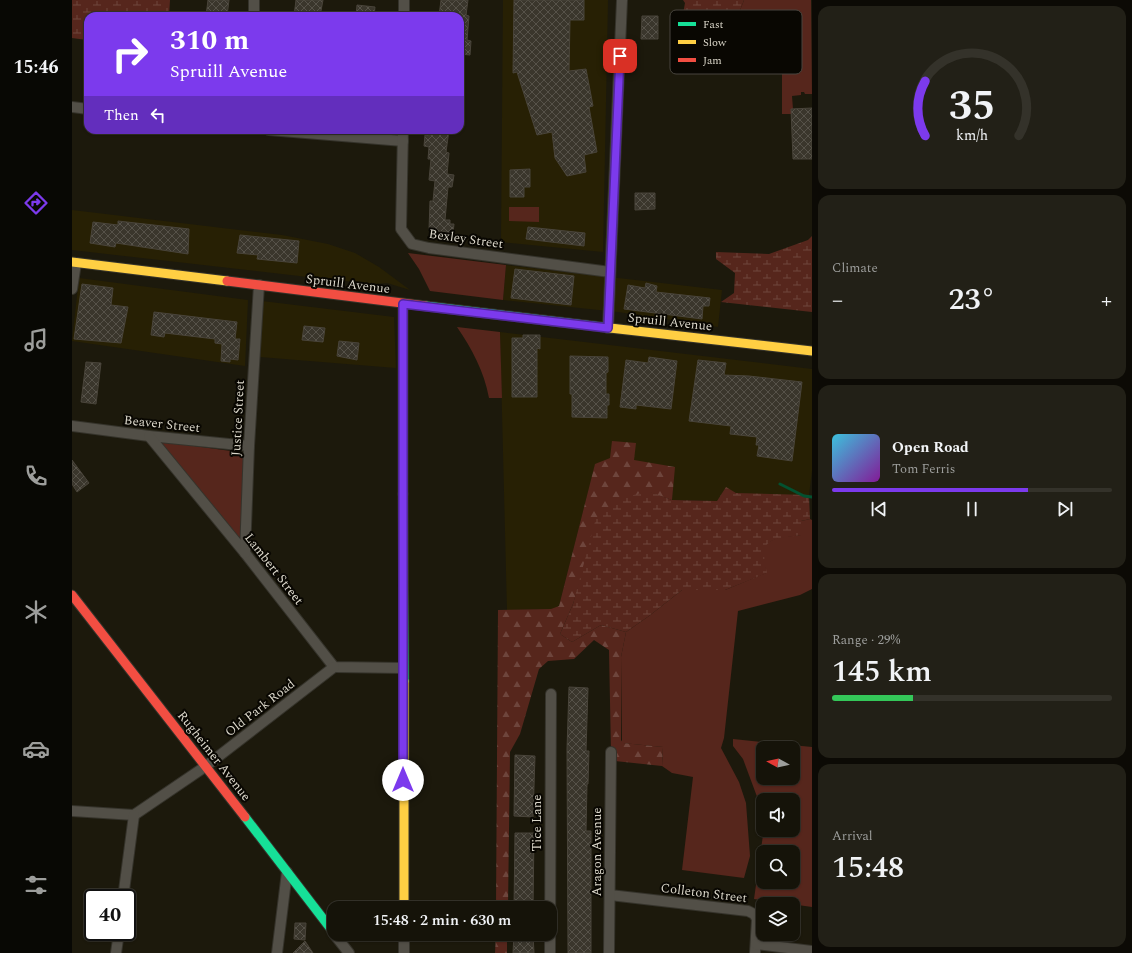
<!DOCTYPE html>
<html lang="en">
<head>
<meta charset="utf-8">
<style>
  body { margin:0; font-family:Spectral,serif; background:#222017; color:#f1f3f6; height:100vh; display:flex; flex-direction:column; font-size:15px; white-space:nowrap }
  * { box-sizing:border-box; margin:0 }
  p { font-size:13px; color:#9d9e9c }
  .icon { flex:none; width:22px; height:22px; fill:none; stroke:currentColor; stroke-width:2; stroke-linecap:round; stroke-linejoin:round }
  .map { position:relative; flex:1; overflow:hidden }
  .drawer { display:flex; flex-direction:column; gap:6px; padding:6px; background:#0c0a05; width:320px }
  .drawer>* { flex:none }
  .hud { position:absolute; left:12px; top:12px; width:380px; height:122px; border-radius:12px; box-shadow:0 1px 3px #0004,0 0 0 1px #34322a; background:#7c3aed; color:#fff; overflow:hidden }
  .needle { width:26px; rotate:278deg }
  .controls { position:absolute; left:684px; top:741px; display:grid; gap:8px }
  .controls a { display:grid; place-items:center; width:44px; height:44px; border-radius:8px; background:#151309; box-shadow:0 1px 3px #0004,0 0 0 1px #34322a; font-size:20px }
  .speed { position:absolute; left:12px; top:889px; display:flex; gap:8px; font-size:20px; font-weight:700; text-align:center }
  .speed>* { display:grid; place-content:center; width:52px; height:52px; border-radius:50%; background:#151309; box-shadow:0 1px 3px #0004,0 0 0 1px #34322a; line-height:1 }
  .speed .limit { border:2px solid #111; border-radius:6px; background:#fff; color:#111 }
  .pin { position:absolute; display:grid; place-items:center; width:34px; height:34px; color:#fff; margin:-17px; border-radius:8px; box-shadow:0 2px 6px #0006 }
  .me { position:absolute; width:44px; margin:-22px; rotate:0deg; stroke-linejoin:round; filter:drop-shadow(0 0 3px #0008) }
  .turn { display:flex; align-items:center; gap:14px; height:84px; padding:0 20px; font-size:18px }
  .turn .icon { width:52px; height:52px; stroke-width:2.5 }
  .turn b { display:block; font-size:28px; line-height:34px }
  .then { display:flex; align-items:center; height:38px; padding:0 20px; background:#0003; gap:8px; font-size:15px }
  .big { font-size:30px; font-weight:600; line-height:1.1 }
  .drawer .card { flex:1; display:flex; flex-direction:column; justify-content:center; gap:6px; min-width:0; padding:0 14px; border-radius:12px; background:#222017 }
  .drawer .dial { align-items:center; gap:0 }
  .dial svg { height:104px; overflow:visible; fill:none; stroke:#34322a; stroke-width:7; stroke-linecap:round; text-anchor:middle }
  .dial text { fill:#f1f3f6; stroke:none }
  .song { display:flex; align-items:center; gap:12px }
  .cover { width:48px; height:48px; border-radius:6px; background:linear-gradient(135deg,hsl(190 70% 55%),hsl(290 70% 35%)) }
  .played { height:4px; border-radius:2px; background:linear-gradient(90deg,#7c3aed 70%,#34322a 70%) }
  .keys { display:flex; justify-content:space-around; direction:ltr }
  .heat { display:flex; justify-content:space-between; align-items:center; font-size:22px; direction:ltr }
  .charge { height:6px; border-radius:3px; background:linear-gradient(90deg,#34c759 29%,#34322a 0) }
  .trip { position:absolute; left:255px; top:901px; width:230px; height:40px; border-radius:12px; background:#151309; box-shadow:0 1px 3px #0004,0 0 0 1px #34322a; font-weight:600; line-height:40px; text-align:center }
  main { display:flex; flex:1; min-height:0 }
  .dock { display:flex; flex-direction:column; width:72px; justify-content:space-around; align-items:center; background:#080804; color:#9d9e9c }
  .dock .icon { width:28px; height:28px }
  .dock .selected { color:#7c3aed }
  .dock b { font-size:18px; color:#f1f3f6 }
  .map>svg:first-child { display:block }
</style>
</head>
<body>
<main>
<nav class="dock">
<b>15:46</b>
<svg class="icon selected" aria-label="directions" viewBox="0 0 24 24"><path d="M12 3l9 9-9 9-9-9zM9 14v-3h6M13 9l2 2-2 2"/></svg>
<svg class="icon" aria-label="music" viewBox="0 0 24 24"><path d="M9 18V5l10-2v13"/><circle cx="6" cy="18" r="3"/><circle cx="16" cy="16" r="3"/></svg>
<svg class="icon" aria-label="phone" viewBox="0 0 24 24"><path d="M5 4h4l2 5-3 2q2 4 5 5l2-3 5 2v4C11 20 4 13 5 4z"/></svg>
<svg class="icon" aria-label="climate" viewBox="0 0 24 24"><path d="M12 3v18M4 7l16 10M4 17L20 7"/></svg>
<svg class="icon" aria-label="car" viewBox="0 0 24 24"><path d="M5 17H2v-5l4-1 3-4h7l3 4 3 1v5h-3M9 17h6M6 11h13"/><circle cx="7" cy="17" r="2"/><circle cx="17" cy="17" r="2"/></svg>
<svg class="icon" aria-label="filters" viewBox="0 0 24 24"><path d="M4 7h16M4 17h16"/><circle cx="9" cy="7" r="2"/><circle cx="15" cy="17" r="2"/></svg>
</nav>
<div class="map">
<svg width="740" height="953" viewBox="0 0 740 953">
  <defs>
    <pattern id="forest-firs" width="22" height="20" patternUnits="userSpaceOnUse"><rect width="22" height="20" fill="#56261c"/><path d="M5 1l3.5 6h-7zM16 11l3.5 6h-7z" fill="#6e453c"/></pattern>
    <pattern id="wetland-marsh" width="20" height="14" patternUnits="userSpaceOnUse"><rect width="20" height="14" fill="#56261c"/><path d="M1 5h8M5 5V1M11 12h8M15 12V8" fill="none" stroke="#6e453c"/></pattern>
    <pattern id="building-cross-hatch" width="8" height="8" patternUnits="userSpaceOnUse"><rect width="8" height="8" fill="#3a362c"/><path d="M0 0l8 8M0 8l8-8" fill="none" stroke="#565249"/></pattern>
  </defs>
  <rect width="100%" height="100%" fill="#1c190c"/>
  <!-- built -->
  <g fill="#272004">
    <path d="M431,0H536L531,252L429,242Z"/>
    <path d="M0,210L210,235L256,244L283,253L307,267L338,290L315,283L303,284L253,279L0,250Z"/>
    <path d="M434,265L650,290L646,327L546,312L431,300Z"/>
    <path d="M7,278L176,300L173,366L0,341Z"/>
    <path d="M190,301L322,317L324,368L188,357Z"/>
    <path d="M428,332L740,369V471L737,495L718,497L664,493L654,488L645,501L600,500L602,467L538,458L523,465L487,606L480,609L435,610Z"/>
  </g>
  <!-- green -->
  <g fill="#56261c" fill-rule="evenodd">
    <path d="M672,0H739L740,94H733L732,92H729V95L720,96L721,109L720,114H710V72L636,66V57L611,55V40C633,49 631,54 655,44Z"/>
    <path d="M437,207H467V222L437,221Z"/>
    <path d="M336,253L434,265L431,300L358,291L347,269Z"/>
    <path d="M385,327L428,332L430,398H417C412,371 400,349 385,327Z"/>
    <path d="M86,441L166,452L173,455L170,540H167Z"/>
    <path d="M738,519L740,520V589L728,595L666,611L652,738L649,748L667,782L674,803L678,856L672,878L610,870L621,777L600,773L590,766L591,747L550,743L549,657L554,632L577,616L610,590H653L694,573C694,568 691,562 691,557C689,536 714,537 729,535V521Z"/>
    <path d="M661,739L740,747V907L682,899L691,835L687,802L671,759L661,746ZM691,748H721V778H691ZM691,800H721V830H691ZM691,852H721V882H691Z"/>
  </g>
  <!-- forest -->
  <g fill="url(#forest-firs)">
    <path d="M540,441L564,443L562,460L603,467L600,500L577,492L513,564L501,604L488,634L500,642L529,625L554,632L549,657V740L551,743L591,747L590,766L543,761L539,752L537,650L522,640L502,659L476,661L467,669L448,734L438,752L436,908H424L426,610L479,609L487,606L523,464L538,458Z"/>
    <path d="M424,934H435V953H423Z"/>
  </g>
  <!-- wetland -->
  <g fill="url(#wetland-marsh)">
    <path d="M0,0H98L97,16H16L15,40L0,38Z"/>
    <path d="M611,0H672L655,44C641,53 627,51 614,41L609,25L613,3Z"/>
    <path d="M740,236V312L649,302L662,293L663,273L644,259V252L697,254L736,240Z"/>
    <path d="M654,487L664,493L737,495L738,519L729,521V535C699,540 686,537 695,573L653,590H610L577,616L554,632L529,625L500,642L488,634L501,604L524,518L551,498L576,491L600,500L645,501Z"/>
  </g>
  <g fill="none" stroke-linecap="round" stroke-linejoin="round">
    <!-- stream -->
    <path stroke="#035130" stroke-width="3" d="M708,484L732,496L740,497"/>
  </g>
  <!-- building -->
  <g fill="url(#building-cross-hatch)" stroke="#49443a">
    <path d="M136,0H157L155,16H134Z"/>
    <path d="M224,0H251L248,16H222Z"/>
    <path d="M369,0H396L394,15L397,16L395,40L399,41L398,55L388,54V16H367Z"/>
    <path d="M442,0H512V20H498L497,71L514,69L521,106L517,107L525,152L512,155L514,172L495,176L483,158L480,132L465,135L445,72L441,73Z"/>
    <path d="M285,5L303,7L302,16H284Z"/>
    <path d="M570,16H586V39H569Z"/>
    <path d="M740,108V159H721L719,109Z"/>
    <path d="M359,130H377L374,152L377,153L375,174L382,175L380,187H376L373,220H378V224H382L381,233L357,230L358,201H361L363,181L357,180L359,159H356L357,147L352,146L353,135L358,136Z"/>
    <path d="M458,169V187H452V197H438V170Z"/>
    <path d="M563,193H583V209L563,210Z"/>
    <path d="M46,221L117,229L116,254L44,243L43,247L18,243L21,222L46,225Z"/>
    <path d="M456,227L513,233L512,246L454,239Z"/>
    <path d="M168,235L227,241L225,263L185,259L186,255L165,253Z"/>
    <path d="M443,269L502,276L499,305L439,298Z"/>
    <path d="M574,283L585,286L584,292L638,298L637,306H631L630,319L552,309L556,285L573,288Z"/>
    <path d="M10,284L41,288L39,305L56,307L49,343L2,339Z"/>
    <path d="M82,312L165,322L163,339H168L166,360L158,359V362L149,361L150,344L143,343V339L93,333L92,337L79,335Z"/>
    <path d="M232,326L253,328L251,342L230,340Z"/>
    <path d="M451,335H468V349L465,348V397H440V338H451Z"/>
    <path d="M267,341L287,343L285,360L265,356Z"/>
    <path d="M498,356L536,357V372L534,373V394H537V405H535V418L500,417V394H498Z"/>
    <path d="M577,357L605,361L599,409L564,405V409L548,407L554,360L576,363Z"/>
    <path d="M626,360L654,363L652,375L677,376L730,382L720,461L685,456L687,445H684L685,437L658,434L659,426L617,421Z"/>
    <path d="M14,362L29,363L24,404L9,402Z"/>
    <path d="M0,460L17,483L5,492L0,484Z"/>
    <path d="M497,687L516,688L514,751H517L516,784H515L514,831H519V953H496L495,749Z"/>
    <path d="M443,755L463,756L461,817L442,816Z"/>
    <path d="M443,833H462L461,908H442Z"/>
    <path d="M223,923H234L233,940L222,939Z"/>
    <path d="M442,934H461L462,953H441Z"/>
    <path d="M233,941L241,953H221Z"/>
  </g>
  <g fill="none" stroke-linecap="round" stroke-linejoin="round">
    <defs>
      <g id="street">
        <path d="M182,16V0"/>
        <path d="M332,16V0"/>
        <path d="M0,107L16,109"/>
        <path d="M197,130L331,141"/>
        <path d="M331,130L329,229L340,244L357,248L538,272"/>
        <path d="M0,289L4,263"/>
        <path d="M536,328L550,0"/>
        <path d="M0,426L77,436L177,446"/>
        <path d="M77,436L173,553L262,667L330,668"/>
        <path d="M173,553L177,446L187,285"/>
        <path d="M0,811L62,815L134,766L262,667"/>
        <path d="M538,895L676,911L682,914L685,919L683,953"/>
        <path d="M51,898L62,815"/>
        <path d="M262,934L277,953"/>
        <path d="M332,934V953"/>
        <path d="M684,944L740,951"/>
        <path d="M44,953L47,932"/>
        <path d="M205,953L215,872"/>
        <path d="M478,953L479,694"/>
        <path d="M537,953L539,752"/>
      </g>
      <g id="fast">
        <path d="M354,306L538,328"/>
        <path d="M331,494L332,681"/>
        <path d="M173,817L262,933"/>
      </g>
      <g id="slow">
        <path d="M0,262L155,281"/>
        <path d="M538,328L740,351"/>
        <path d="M332,681V908"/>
      </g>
      <g id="jam">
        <path d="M155,281L354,306"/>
        <path d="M331,304V494"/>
        <path d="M0,595L173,817"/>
      </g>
    </defs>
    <!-- street casing -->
    <use href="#street" stroke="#35332b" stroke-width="12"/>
    <!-- fast casing -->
    <use href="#fast" stroke="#35332b" stroke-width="11"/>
    <!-- slow casing -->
    <use href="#slow" stroke="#35332b" stroke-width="11"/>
    <!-- jam casing -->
    <use href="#jam" stroke="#35332b" stroke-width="11"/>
    <!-- street -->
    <use href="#street" stroke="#524f47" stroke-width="10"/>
    <!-- fast -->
    <use href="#fast" stroke="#16e098" stroke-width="9"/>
    <!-- slow -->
    <use href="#slow" stroke="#ffcf43" stroke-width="9"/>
    <!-- jam -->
    <use href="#jam" stroke="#f24e42" stroke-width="9"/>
  </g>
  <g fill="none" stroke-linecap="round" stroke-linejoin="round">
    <defs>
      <path id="route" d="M331,780V304L536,328L548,56"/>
    </defs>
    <!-- route casing -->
    <use href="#route" stroke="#51269a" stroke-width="10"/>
    <!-- route -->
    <use href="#route" stroke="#7c3aed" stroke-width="7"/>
  </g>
  <g text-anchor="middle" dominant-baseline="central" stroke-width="4" stroke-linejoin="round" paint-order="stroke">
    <!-- street labels -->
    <g font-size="13" fill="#dbd7ca" stroke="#090702">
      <text transform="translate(394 239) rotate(8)">Bexley Street</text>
      <text transform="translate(276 284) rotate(7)">Spruill Avenue</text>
      <text transform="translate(598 322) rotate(6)">Spruill Avenue</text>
      <text transform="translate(166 418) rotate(-87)">Justice Street</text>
      <text transform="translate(90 424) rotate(6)">Beaver Street</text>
      <text transform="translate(202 569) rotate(52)">Lambert Street</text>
      <text transform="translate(188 708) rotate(-38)">Old Park Road</text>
      <text transform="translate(142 756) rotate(52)">Rugheimer Avenue</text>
      <text transform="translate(465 823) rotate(-90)">Tice Lane</text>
      <text transform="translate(525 852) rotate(-90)">Aragon Avenue</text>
      <text transform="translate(632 893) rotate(7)">Colleton Street</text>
    </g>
  </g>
  <!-- legend -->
  <rect x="598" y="10" width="132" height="64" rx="6" fill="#090702" stroke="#48453e" stroke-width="1"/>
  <rect x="606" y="22" width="18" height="4" fill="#16e098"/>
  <rect x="606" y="40" width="18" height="4" fill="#ffcf43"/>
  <rect x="606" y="58" width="18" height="4" fill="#f24e42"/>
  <g font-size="11" fill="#dbd7ca">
    <text x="631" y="28">Fast</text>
    <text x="631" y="46">Slow</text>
    <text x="631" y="64">Jam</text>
  </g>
</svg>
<div class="controls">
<a><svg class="needle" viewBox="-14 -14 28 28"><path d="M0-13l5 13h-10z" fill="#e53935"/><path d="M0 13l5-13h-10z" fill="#9d9e9c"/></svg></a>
<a><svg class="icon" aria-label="sound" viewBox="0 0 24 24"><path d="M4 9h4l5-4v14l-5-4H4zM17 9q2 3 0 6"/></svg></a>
<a><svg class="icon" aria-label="search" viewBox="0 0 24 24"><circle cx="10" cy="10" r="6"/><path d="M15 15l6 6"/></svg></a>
<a><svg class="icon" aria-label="layers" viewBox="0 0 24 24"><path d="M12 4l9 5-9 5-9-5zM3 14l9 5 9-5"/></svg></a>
</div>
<div class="speed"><div class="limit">40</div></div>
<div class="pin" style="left:548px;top:56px;background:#d93025"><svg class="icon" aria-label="arrive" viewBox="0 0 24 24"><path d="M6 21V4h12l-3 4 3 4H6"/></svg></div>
<svg class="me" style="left:331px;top:780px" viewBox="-20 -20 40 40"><circle r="19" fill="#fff"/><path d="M0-13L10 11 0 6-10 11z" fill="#7c3aed"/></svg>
<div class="trip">15:48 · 2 min · 630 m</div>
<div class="hud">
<div class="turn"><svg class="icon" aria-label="right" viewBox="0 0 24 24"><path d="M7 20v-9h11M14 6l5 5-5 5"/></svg><div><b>310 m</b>Spruill Avenue</div></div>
<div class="then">Then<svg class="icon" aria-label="left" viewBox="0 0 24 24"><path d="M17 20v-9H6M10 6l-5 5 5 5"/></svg></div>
</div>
</div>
<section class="drawer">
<div class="card dial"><svg viewBox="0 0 100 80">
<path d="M14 69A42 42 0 1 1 86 69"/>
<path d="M14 69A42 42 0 0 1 14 27" stroke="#7c3aed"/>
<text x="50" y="56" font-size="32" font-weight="700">35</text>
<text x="50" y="72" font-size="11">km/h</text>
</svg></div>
<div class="card"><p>Climate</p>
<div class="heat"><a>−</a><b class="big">23°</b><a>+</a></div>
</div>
<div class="card">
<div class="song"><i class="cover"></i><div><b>Open Road</b><p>Tom Ferris</p></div></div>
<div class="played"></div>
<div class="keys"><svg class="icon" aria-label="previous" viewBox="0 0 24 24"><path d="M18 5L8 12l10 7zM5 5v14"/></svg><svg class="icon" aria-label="pause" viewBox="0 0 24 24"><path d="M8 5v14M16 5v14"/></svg><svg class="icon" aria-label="next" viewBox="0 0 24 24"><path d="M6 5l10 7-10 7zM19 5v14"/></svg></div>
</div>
<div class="card"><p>Range · 29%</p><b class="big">145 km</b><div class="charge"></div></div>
<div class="card"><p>Arrival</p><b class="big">15:48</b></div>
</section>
</main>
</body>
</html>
